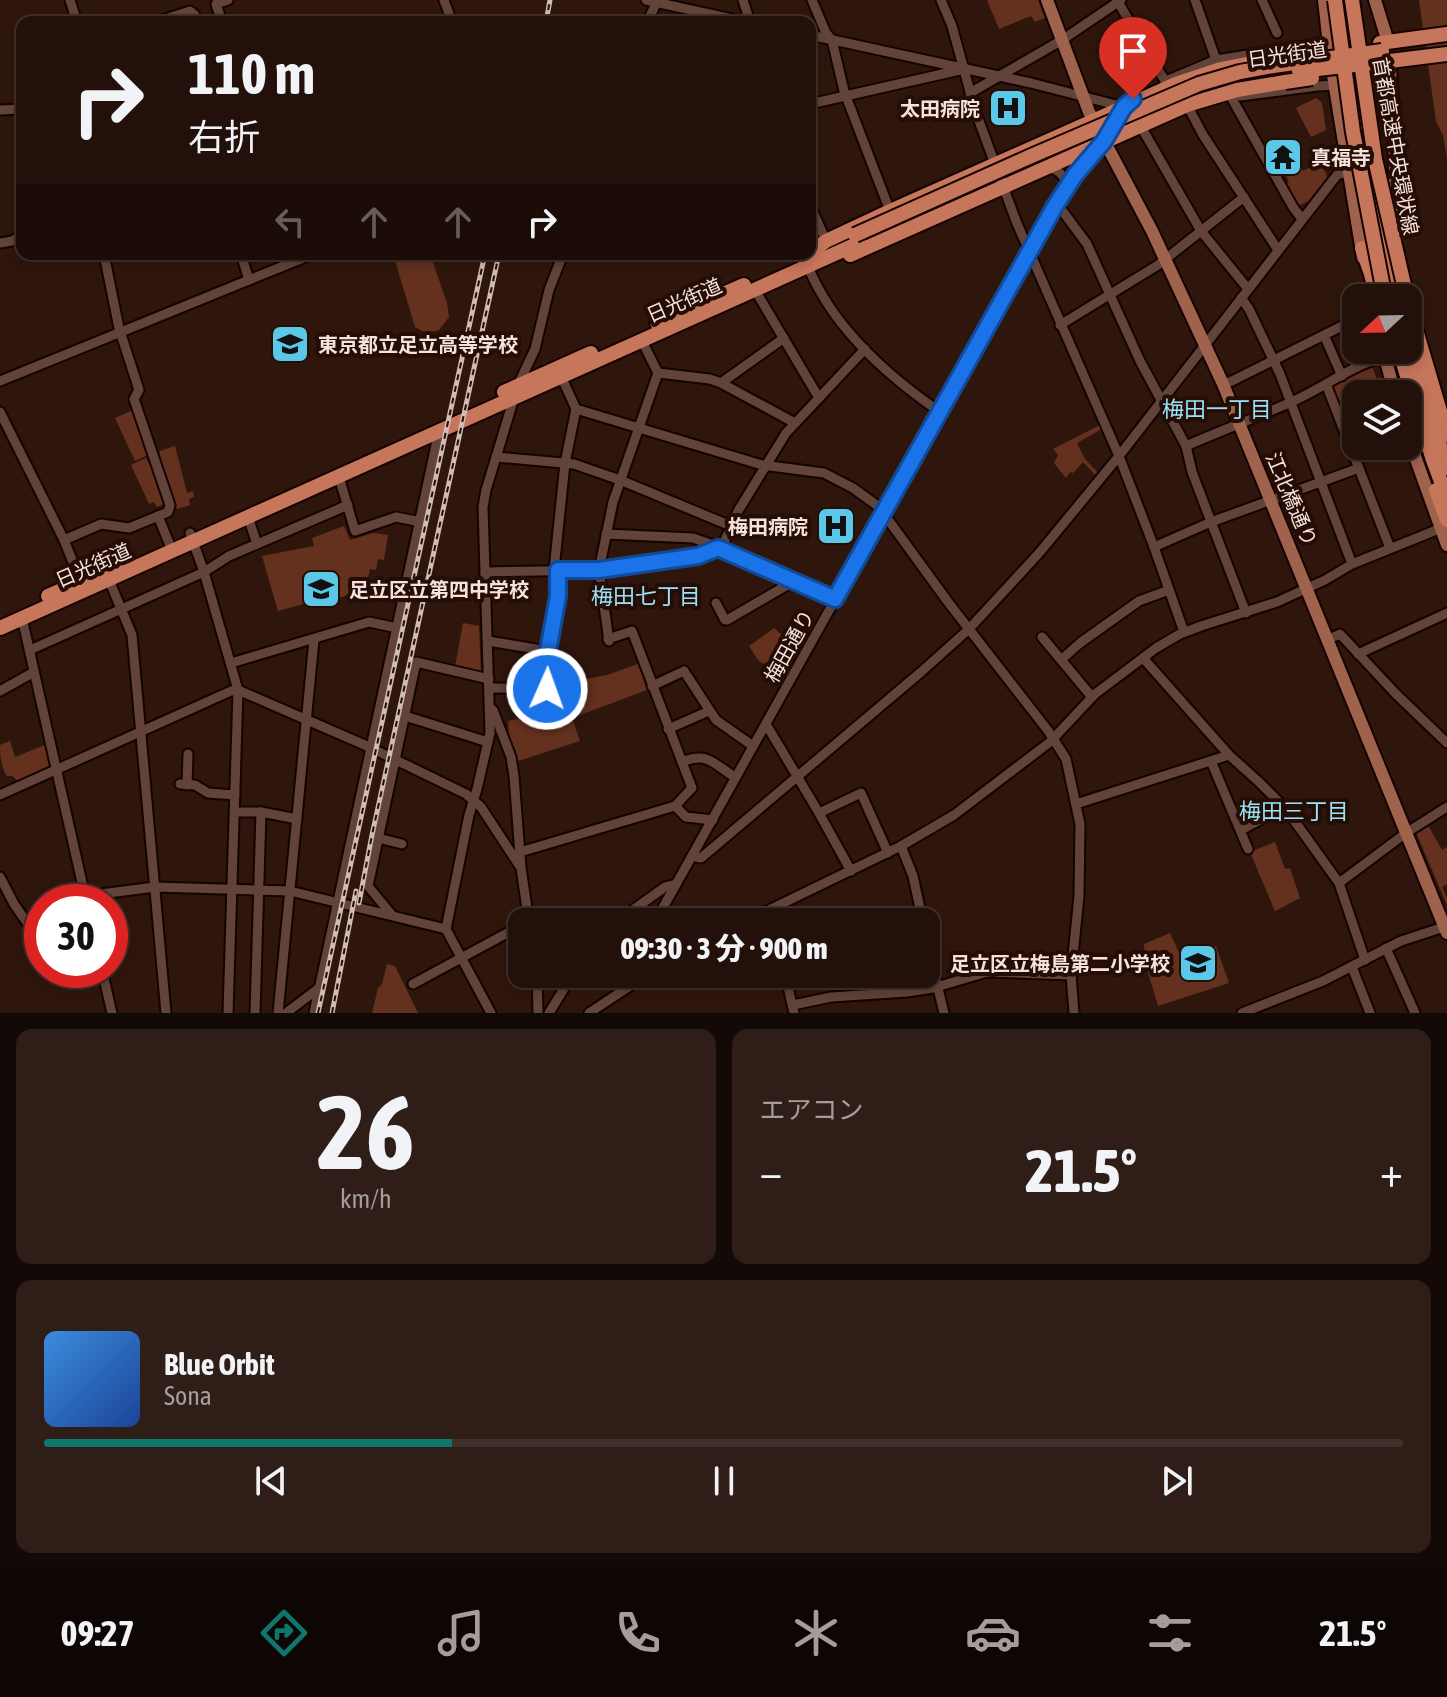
<!DOCTYPE html>
<html lang="ja">
<head>
<meta charset="utf-8">
<style>
  body { margin:0; font-family:"Asap Condensed","Noto Sans JP",sans-serif; background:#2f1e18; color:#f1f3f6; height:100vh; display:flex; flex-direction:column; font-size:30px; white-space:nowrap }
  * { box-sizing:border-box; margin:0 }
  p { font-size:26px; color:#a39d9c }
  .icon { flex:none; width:44px; height:44px; fill:none; stroke:currentColor; stroke-width:2; stroke-linecap:round; stroke-linejoin:round }
  .map { position:relative; height:1013px; overflow:hidden }
  .drawer { display:flex; flex-direction:column; gap:16px; padding:16px; background:#130906; flex:1 }
  .drawer>* { flex:none }
  .top-card { position:absolute; left:16px; top:16px; width:800px; height:244px; border-radius:16px; box-shadow:0 4px 12px #0003,0 0 0 2px #40302b; background:#23100a; color:#f1f3f6; overflow:hidden }
  .needle { width:52px; rotate:248deg }
  .controls { position:absolute; left:1342px; top:284px; display:grid; gap:16px }
  .controls a { display:grid; place-items:center; width:80px; height:80px; border-radius:16px; background:#23100a; box-shadow:0 4px 12px #0003,0 0 0 2px #40302b; font-size:40px }
  .speed { position:absolute; left:24px; top:884px; display:flex; gap:16px; font-size:40px; font-weight:700; text-align:center }
  .speed>* { display:grid; place-content:center; width:104px; height:104px; border-radius:50%; background:#23100a; box-shadow:0 4px 12px #0003,0 0 0 2px #40302b; line-height:1 }
  .speed .limit { border:12px solid #d22; background:#fff; color:#111 }
  .pin { position:absolute; display:grid; place-items:center; width:68px; height:68px; color:#fff; margin:-82px -34px; border-radius:50% 50% 50% 0; rotate:-45deg; box-shadow:0 0 8px #0007 }
  .pin .icon { rotate:45deg }
  .me { position:absolute; width:88px; margin:-44px; rotate:2deg; stroke-linejoin:round; filter:drop-shadow(0 0 6px #0008) }
  .turn { display:flex; align-items:center; gap:28px; height:168px; padding:0 40px; font-size:36px }
  .turn .icon { width:104px; height:104px; stroke-width:2.5 }
  .turn b { display:block; font-size:56px; line-height:68px }
  .lanes { display:flex; align-items:center; height:76px; padding:0 40px; background:#0003; justify-content:center; gap:40px; direction:ltr }
  .lanes .off { opacity:.35 }
  .big { font-size:60px; font-weight:800; line-height:1.1 }
  .drawer .widget { flex:1; display:flex; flex-direction:column; justify-content:center; gap:12px; min-width:0; padding:0 28px; border-radius:16px; background:#2f1e18 }
  .drawer .dial { align-items:center; gap:0 }
  .dial b { font-size:104px; line-height:1 }
  .song { display:flex; align-items:center; gap:24px }
  .cover { width:96px; height:96px; border-radius:12px; background:linear-gradient(135deg,hsl(210 70% 55%),hsl(220 70% 35%)) }
  .played { height:8px; border-radius:4px; background:linear-gradient(90deg,#0f766e 30%,#40302b 30%) }
  .keys { display:flex; justify-content:space-around; direction:ltr }
  .heat { display:flex; justify-content:space-between; align-items:center; font-size:44px; direction:ltr }
  .drawer .tiles { flex:1; display:grid; gap:16px; grid-template-columns:1fr 1fr }
  .widget:last-child { grid-column:span 2 }
  .trip { position:absolute; left:508px; top:908px; width:432px; height:80px; border-radius:16px; background:#23100a; box-shadow:0 4px 12px #0003,0 0 0 2px #40302b; font-weight:800; line-height:80px; text-align:center }
  .menu { display:flex; height:128px; justify-content:space-around; align-items:center; background:#0e0604; color:#a39d9c }
  .menu .icon { width:56px; height:56px }
  .menu .on { color:#0f766e }
  .menu b { font-size:36px; color:#f1f3f6 }
  .map>svg:first-child { display:block }
</style>
</head>
<body>
<div class="map">
<svg width="1447" height="1013" viewBox="0 0 1447 1013">
  <rect width="100%" height="100%" fill="#2f160d"/>
  <!-- green -->
  <g fill="#65311f">
    <path d="M987,0H1038L1045,18L1035,22L1031,16L999,29Z"/>
    <path d="M1419,0H1447V158L1443,136L1436,121Z"/>
    <path d="M1316,98L1322,103L1326,130L1311,137L1296,108Z"/>
    <path d="M1320,162L1329,180L1315,198L1296,207L1284,185L1289,182L1285,173L1300,166L1303,171Z"/>
    <path d="M393,254H430L447,303L449,317L439,330L426,333L415,327Z"/>
    <path d="M1371,364L1383,394H1356V445L1353,446L1330,387L1331,384Z"/>
    <path d="M131,411L135,412L150,454L135,461L115,418Z"/>
    <path d="M1100,425L1102,429L1077,443L1085,459L1099,474L1097,477L1083,462L1073,473L1070,472L1066,478L1054,463L1058,455L1053,449Z"/>
    <path d="M175,446L187,493L193,491L194,497L189,499L190,505L177,509L159,455L160,451Z"/>
    <path d="M146,458L149,464L152,463L164,498L162,505L157,507L154,502L149,504L131,465Z"/>
    <path d="M344,526L350,540L373,533L388,535L384,560L378,559L376,570L370,569L365,590L312,606L310,602L278,611L262,556L314,546L312,538Z"/>
    <path d="M463,623L479,626L481,673L455,667Z"/>
    <path d="M774,628L798,650L787,670L769,660L765,665L758,660L749,646Z"/>
    <path d="M638,664L647,690L572,718L580,741L518,761L509,734L508,721L521,718L524,709L544,707V698H548L549,705L559,701L584,683L586,679L607,675Z"/>
    <path d="M10,741L15,757L45,745L49,766L47,769L18,781L12,776H7C1,768 0,755 0,745Z"/>
    <path d="M1426,822L1442,850L1447,847V884L1442,887L1447,898V905L1415,830Z"/>
    <path d="M1275,842L1285,869L1290,868L1300,898L1275,911L1250,852Z"/>
    <path d="M1170,933L1181,957L1216,946L1229,983L1158,1006L1145,962L1144,944Z"/>
    <path d="M387,964L395,966L418,1013H372L378,988L382,984Z"/>
  </g>
  <g fill="none" stroke-linecap="round" stroke-linejoin="round">
    <defs>
      <g id="minor">
        <path d="M70,0L77,22"/>
        <path d="M444,0L452,22"/>
        <path d="M646,0L746,22"/>
        <path d="M743,0L750,22"/>
        <path d="M812,0L826,33L832,40L844,91L890,211"/>
        <path d="M941,0L952,26L975,110L1016,221L1119,456L1154,547L1184,632"/>
        <path d="M1195,0L1216,60"/>
        <path d="M1262,0L1277,33"/>
        <path d="M1118,2L1165,81"/>
        <path d="M156,22L190,11L194,14L198,22"/>
        <path d="M220,22L221,19L216,4L228,0"/>
        <path d="M647,22L654,8L656,0"/>
        <path d="M810,35L1031,83L1124,107"/>
        <path d="M1166,81L1216,60L1311,45L1333,39"/>
        <path d="M970,93L1062,40L1121,0"/>
        <path d="M1240,96L1317,86L1340,85"/>
        <path d="M1231,97L1293,207L1302,219"/>
        <path d="M810,104L960,70"/>
        <path d="M1187,105L1203,135L1278,250"/>
        <path d="M0,110L22,109"/>
        <path d="M1140,125L1201,231L1248,289"/>
        <path d="M1048,167C1058,169 1066,177 1067,187"/>
        <path d="M810,205L826,241"/>
        <path d="M1055,206L1061,209L1087,244L1140,361L1186,446L1192,472L1246,613"/>
        <path d="M0,243L12,241L22,235"/>
        <path d="M241,254L249,280"/>
        <path d="M809,269C834,328 889,377 940,412"/>
        <path d="M755,290L819,398"/>
        <path d="M1241,298L1249,309L1280,374L1352,564"/>
        <path d="M1060,325L1158,265L1244,197"/>
        <path d="M1324,335L1342,376"/>
        <path d="M658,373L710,379L721,383L795,423"/>
        <path d="M561,376L576,409L762,465L824,473L853,488L879,507L948,602L1049,732L1066,759L1080,824L1079,896L1071,975L1074,1013"/>
        <path d="M0,381L313,254"/>
        <path d="M721,383L784,338"/>
        <path d="M1223,384L1232,381L1356,319"/>
        <path d="M1326,384L1390,548"/>
        <path d="M0,412L64,540L81,582"/>
        <path d="M1186,446C1220,431 1255,418 1289,403C1322,389 1350,366 1384,357"/>
        <path d="M496,457L574,464L620,480L731,526"/>
        <path d="M339,477L355,531L396,517L421,522"/>
        <path d="M158,516L169,543"/>
        <path d="M248,517L257,544"/>
        <path d="M190,533L204,572L238,690L228,1013"/>
        <path d="M606,534L693,538L716,546L835,599"/>
        <path d="M64,540L101,524L129,528L168,512L170,505L134,399L139,390L119,328L104,254"/>
        <path d="M1154,547L1211,522L1359,468"/>
        <path d="M721,549L738,511L786,433L865,349"/>
        <path d="M554,570L565,463L576,409"/>
        <path d="M485,572L599,570L698,556L718,548"/>
        <path d="M109,580L132,635L166,1013"/>
        <path d="M716,603L725,620H727L789,584L791,580"/>
        <path d="M22,618L86,900"/>
        <path d="M1042,637L1092,697"/>
        <path d="M608,639L632,631L692,788L675,806"/>
        <path d="M1329,639L1340,634L1395,693L1447,743"/>
        <path d="M488,641L548,651"/>
        <path d="M609,641L599,570L613,502L658,373L642,341"/>
        <path d="M30,650L204,572L229,556L348,505"/>
        <path d="M1358,654L1447,613"/>
        <path d="M1143,658L1229,755L1259,782L1284,807L1301,830L1339,883L1365,960"/>
        <path d="M1061,660L1080,643L1139,601L1169,590"/>
        <path d="M231,663L369,622L397,628"/>
        <path d="M652,686L684,671L716,720L753,746"/>
        <path d="M490,688L547,689L548,651L558,596V570"/>
        <path d="M0,691L34,672"/>
        <path d="M493,710L511,757L514,776L521,868L529,922"/>
        <path d="M405,716L488,742"/>
        <path d="M766,724L819,813L851,871"/>
        <path d="M668,729L709,711"/>
        <path d="M1211,761L1248,849"/>
        <path d="M682,762C708,751 713,764 735,777"/>
        <path d="M180,784L195,785L208,793L235,795"/>
        <path d="M187,785L188,754"/>
        <path d="M0,795L231,691L238,690L367,746L466,794L481,807L521,868"/>
        <path d="M1076,804L1229,755"/>
        <path d="M235,812H261L297,819"/>
        <path d="M819,813L861,793L888,853"/>
        <path d="M1241,830L1284,807"/>
        <path d="M378,838L402,844"/>
        <path d="M901,846L913,876L923,922"/>
        <path d="M520,852L675,806L686,817L713,820"/>
        <path d="M692,856L701,858L921,672L969,629L1040,552L1119,456L1337,175L1348,172"/>
        <path d="M0,877L14,904L30,927L42,915"/>
        <path d="M1339,883L1406,833L1447,807"/>
        <path d="M66,902L85,896L155,887L290,891L446,929L491,1013"/>
        <path d="M391,914L368,886L416,662L489,679"/>
        <path d="M616,922L665,887L676,884"/>
        <path d="M655,922L1055,206L1075,175L1104,141L1115,121"/>
        <path d="M748,922L771,909L901,846L954,815L1050,742L1095,694L1156,648L1180,634L1201,626L1277,602L1325,580L1352,564L1444,527"/>
        <path d="M446,929L469,815L477,789L490,733L483,507L486,490L518,385L535,349L549,290L563,254"/>
        <path d="M926,939L944,1013"/>
        <path d="M1386,948L1415,1013"/>
        <path d="M1352,967L1370,1013"/>
        <path d="M102,970L112,1013"/>
        <path d="M537,974L538,1013"/>
        <path d="M785,974L794,1013"/>
        <path d="M413,984L522,925"/>
        <path d="M619,993L626,974"/>
        <path d="M793,1005L831,997L907,992L933,988L987,972L1071,975"/>
        <path d="M255,1013L261,812"/>
        <path d="M278,1013L314,640"/>
        <path d="M286,1013L319,988"/>
        <path d="M314,1013L439,431"/>
        <path d="M549,1013L573,974"/>
        <path d="M589,1013L648,974"/>
        <path d="M1242,1013L1323,981L1401,941L1447,926"/>
      </g>
      <g id="major">
        <path d="M1047,0L1089,112L1152,231L1223,384L1447,933"/>
        <path d="M1324,0L1331,63L1363,258"/>
        <path d="M1375,0L1388,42"/>
        <path d="M1390,70L1394,124L1396,230"/>
        <path d="M1383,350L1395,394"/>
        <path d="M1408,437L1447,545"/>
      </g>
      <g id="highway">
        <path d="M1380,43L1447,34"/>
        <path d="M1382,62L1447,54"/>
        <path d="M1354,96L1396,298"/>
        <path d="M1362,248L1371,274L1377,298"/>
        <path d="M810,253L826,241L890,211L1176,84L1221,69L1282,57"/>
        <path d="M850,255L1187,105L1237,90L1285,82"/>
        <path d="M1408,303L1447,435"/>
        <path d="M657,323L744,285"/>
        <path d="M1408,345L1447,468"/>
        <path d="M1399,350L1432,457L1447,498"/>
        <path d="M504,392L591,353"/>
        <path d="M1436,490L1447,520"/>
        <path d="M48,596L128,561"/>
        <path d="M0,628L859,243"/>
      </g>
    </defs>
    <!-- minor casing -->
    <use href="#minor" stroke="#160200" stroke-width="13"/>
    <!-- major casing -->
    <use href="#major" stroke="#160200" stroke-width="16"/>
    <!-- highway casing -->
    <use href="#highway" stroke="#160200" stroke-width="18"/>
    <!-- minor -->
    <use href="#minor" stroke="#614339" stroke-width="9"/>
    <!-- major -->
    <use href="#major" stroke="#9e624d" stroke-width="12"/>
    <!-- highway -->
    <use href="#highway" stroke="#c6765b" stroke-width="14"/>
    <defs>
      <g id="rail">
        <path d="M546,22L550,0"/>
        <path d="M359,903L372,835L499,254"/>
        <path d="M318,1013L485,254"/>
        <path d="M332,1013L356,891"/>
      </g>
    </defs>
    <!-- rail casing -->
    <use href="#rail" stroke="#d0bcb5" stroke-width="5"/>
    <!-- rail -->
    <use href="#rail" stroke="#250d05" stroke-width="2" stroke-dasharray="6" stroke-linecap="butt"/>
    <defs>
      <g id="highway-bridge">
        <path d="M1335,0L1353,132L1385,298"/>
        <path d="M1352,0L1375,159L1407,298"/>
        <path d="M1299,71L1382,62"/>
        <path d="M1285,82L1312,78"/>
        <path d="M855,235L1029,157L1199,84L1240,72L1273,66L1382,51"/>
      </g>
    </defs>
    <!-- highway-bridge casing -->
    <use href="#highway-bridge" stroke="#160200" stroke-width="18" stroke-linecap="butt"/>
    <!-- highway-bridge -->
    <use href="#highway-bridge" stroke="#c6765b" stroke-width="14"/>
  </g>
  <g fill="none" stroke-linecap="round" stroke-linejoin="round">
    <defs>
      <path id="route" d="M547,689L548,651L558,596V570H599L698,556L718,548L835,599L1055,206L1075,175L1104,141L1124,107L1133,99"/>
    </defs>
    <!-- route casing -->
    <use href="#route" stroke="#114b97" stroke-width="20"/>
    <!-- route -->
    <use href="#route" stroke="#1a73e8" stroke-width="14"/>
  </g>
  <!-- icons -->
  <defs>
    <symbol id="hospital-square" viewBox="-11 -11 22 22"><rect x="-9" y="-9" width="18" height="18" rx="4" fill="#5bc8e7" stroke="#250d05"/><path d="M-5-5h3v3.5h4V-5h3V5h-3V1.5h-4V5h-3Z" fill="#111"/></symbol>
    <symbol id="temple-square" viewBox="-11 -11 22 22"><rect x="-9" y="-9" width="18" height="18" rx="4" fill="#5bc8e7" stroke="#250d05"/><path d="M0-6L5-2H3V0L6.5 2.5H4V6H1.5V3h-3V6H-4V2.5H-6.5L-3 0V-2H-5Z" fill="#111"/></symbol>
    <symbol id="school-square" viewBox="-11 -11 22 22"><rect x="-9" y="-9" width="18" height="18" rx="4" fill="#5bc8e7" stroke="#250d05"/><path d="M0-5L7-2L0 1L-7-2ZM-4 1L0 2.5L4 1V4Q0 6-4 4Z" fill="#111"/></symbol>
  </defs>
  <g fill-rule="evenodd">
    <use href="#hospital-square" x="986" y="86" width="44" height="44"/>
    <use href="#temple-square" x="1261" y="135" width="44" height="44"/>
    <use href="#school-square" x="268" y="322" width="44" height="44"/>
    <use href="#hospital-square" x="814" y="504" width="44" height="44"/>
    <use href="#school-square" x="299" y="567" width="44" height="44"/>
    <use href="#school-square" x="1176" y="941" width="44" height="44"/>
  </g>
  <g text-anchor="middle" dominant-baseline="central" stroke-width="8" stroke-linejoin="round" paint-order="stroke">
    <!-- street labels -->
    <g font-size="20" fill="#f5e2dc" stroke="#250d05">
      <text transform="translate(1287 54) rotate(-8)">日光街道</text>
      <text transform="translate(1396 146) rotate(80)">首都高速中央環状線</text>
      <text transform="translate(684 300) rotate(-24)">日光街道</text>
      <text transform="translate(1292 499) rotate(67)">江北橋通り</text>
      <text transform="translate(93 565) rotate(-24)">日光街道</text>
      <text transform="translate(789 646) rotate(-61)">梅田通り</text>
    </g>
    <!-- poi labels -->
    <g font-size="20" font-weight="bold" fill="#f5e2dc" stroke="#250d05" text-anchor="end">
      <text x="980" y="108">太田病院</text>
      <text x="1311" y="157" text-anchor="start">真福寺</text>
      <text x="318" y="344" text-anchor="start">東京都立足立高等学校</text>
      <text x="808" y="526">梅田病院</text>
      <text x="349" y="589" text-anchor="start">足立区立第四中学校</text>
      <text x="1170" y="963">足立区立梅島第二小学校</text>
    </g>
    <!-- neighbourhood labels -->
    <g font-size="22" fill="#99e3fa" stroke="#250d05">
      <text x="1217" y="409">梅田一丁目</text>
      <text x="646" y="596">梅田七丁目</text>
      <text x="1294" y="811">梅田三丁目</text>
    </g>
  </g>
</svg>
<div class="controls">
<a><svg class="needle" viewBox="-14 -14 28 28"><path d="M0-13l5 13h-10z" fill="#e53935"/><path d="M0 13l5-13h-10z" fill="#a39d9c"/></svg></a>
<a><svg class="icon" aria-label="layers" viewBox="0 0 24 24"><path d="M12 4l9 5-9 5-9-5zM3 14l9 5 9-5"/></svg></a>
</div>
<div class="speed"><div class="limit">30</div></div>
<div class="pin" style="left:1133px;top:99px;background:#d93025"><svg class="icon" aria-label="arrive" viewBox="0 0 24 24"><path d="M6 21V4h12l-3 4 3 4H6"/></svg></div>
<svg class="me" style="left:547px;top:689px" viewBox="-20 -20 40 40"><circle r="17" fill="#1a73e8" stroke="#fff" stroke-width="3"/><path d="M0-11L8 9 0 5-8 9z" fill="#fff"/></svg>
<div class="trip">09:30 · 3 分 · 900 m</div>
<div class="top-card">
<div class="turn"><svg class="icon" aria-label="right" viewBox="0 0 24 24"><path d="M7 20v-9h11M14 6l5 5-5 5"/></svg><div><b>110 m</b>右折</div></div>
<div class="lanes"><svg class="icon off" aria-label="left" viewBox="0 0 24 24"><path d="M17 20v-9H6M10 6l-5 5 5 5"/></svg><svg class="icon off" aria-label="ahead" viewBox="0 0 24 24"><path d="M12 20V5M6 11l6-6 6 6"/></svg><svg class="icon off" aria-label="ahead" viewBox="0 0 24 24"><path d="M12 20V5M6 11l6-6 6 6"/></svg><svg class="icon" aria-label="right" viewBox="0 0 24 24"><path d="M7 20v-9h11M14 6l5 5-5 5"/></svg></div>
</div>
</div>
<section class="drawer">
<div class="tiles">
<div class="widget dial"><b>26</b><p>km/h</p></div>
<div class="widget"><p>エアコン</p>
<div class="heat"><a>−</a><b class="big">21.5°</b><a>+</a></div>
</div>
<div class="widget">
<div class="song"><i class="cover"></i><div><b>Blue Orbit</b><p>Sona</p></div></div>
<div class="played"></div>
<div class="keys"><svg class="icon" aria-label="previous" viewBox="0 0 24 24"><path d="M18 5L8 12l10 7zM5 5v14"/></svg><svg class="icon" aria-label="pause" viewBox="0 0 24 24"><path d="M8 5v14M16 5v14"/></svg><svg class="icon" aria-label="next" viewBox="0 0 24 24"><path d="M6 5l10 7-10 7zM19 5v14"/></svg></div>
</div>
</div>
</section>
<nav class="menu">
<b>09:27</b>
<svg class="icon on" aria-label="directions" viewBox="0 0 24 24"><path d="M12 3l9 9-9 9-9-9zM9 14v-3h6M13 9l2 2-2 2"/></svg>
<svg class="icon" aria-label="music" viewBox="0 0 24 24"><path d="M9 18V5l10-2v13"/><circle cx="6" cy="18" r="3"/><circle cx="16" cy="16" r="3"/></svg>
<svg class="icon" aria-label="phone" viewBox="0 0 24 24"><path d="M5 4h4l2 5-3 2q2 4 5 5l2-3 5 2v4C11 20 4 13 5 4z"/></svg>
<svg class="icon" aria-label="climate" viewBox="0 0 24 24"><path d="M12 3v18M4 7l16 10M4 17L20 7"/></svg>
<svg class="icon" aria-label="car" viewBox="0 0 24 24"><path d="M5 17H2v-5l4-1 3-4h7l3 4 3 1v5h-3M9 17h6M6 11h13"/><circle cx="7" cy="17" r="2"/><circle cx="17" cy="17" r="2"/></svg>
<svg class="icon" aria-label="filters" viewBox="0 0 24 24"><path d="M4 7h16M4 17h16"/><circle cx="9" cy="7" r="2"/><circle cx="15" cy="17" r="2"/></svg>
<b>21.5°</b>
</nav>
</body>
</html>
